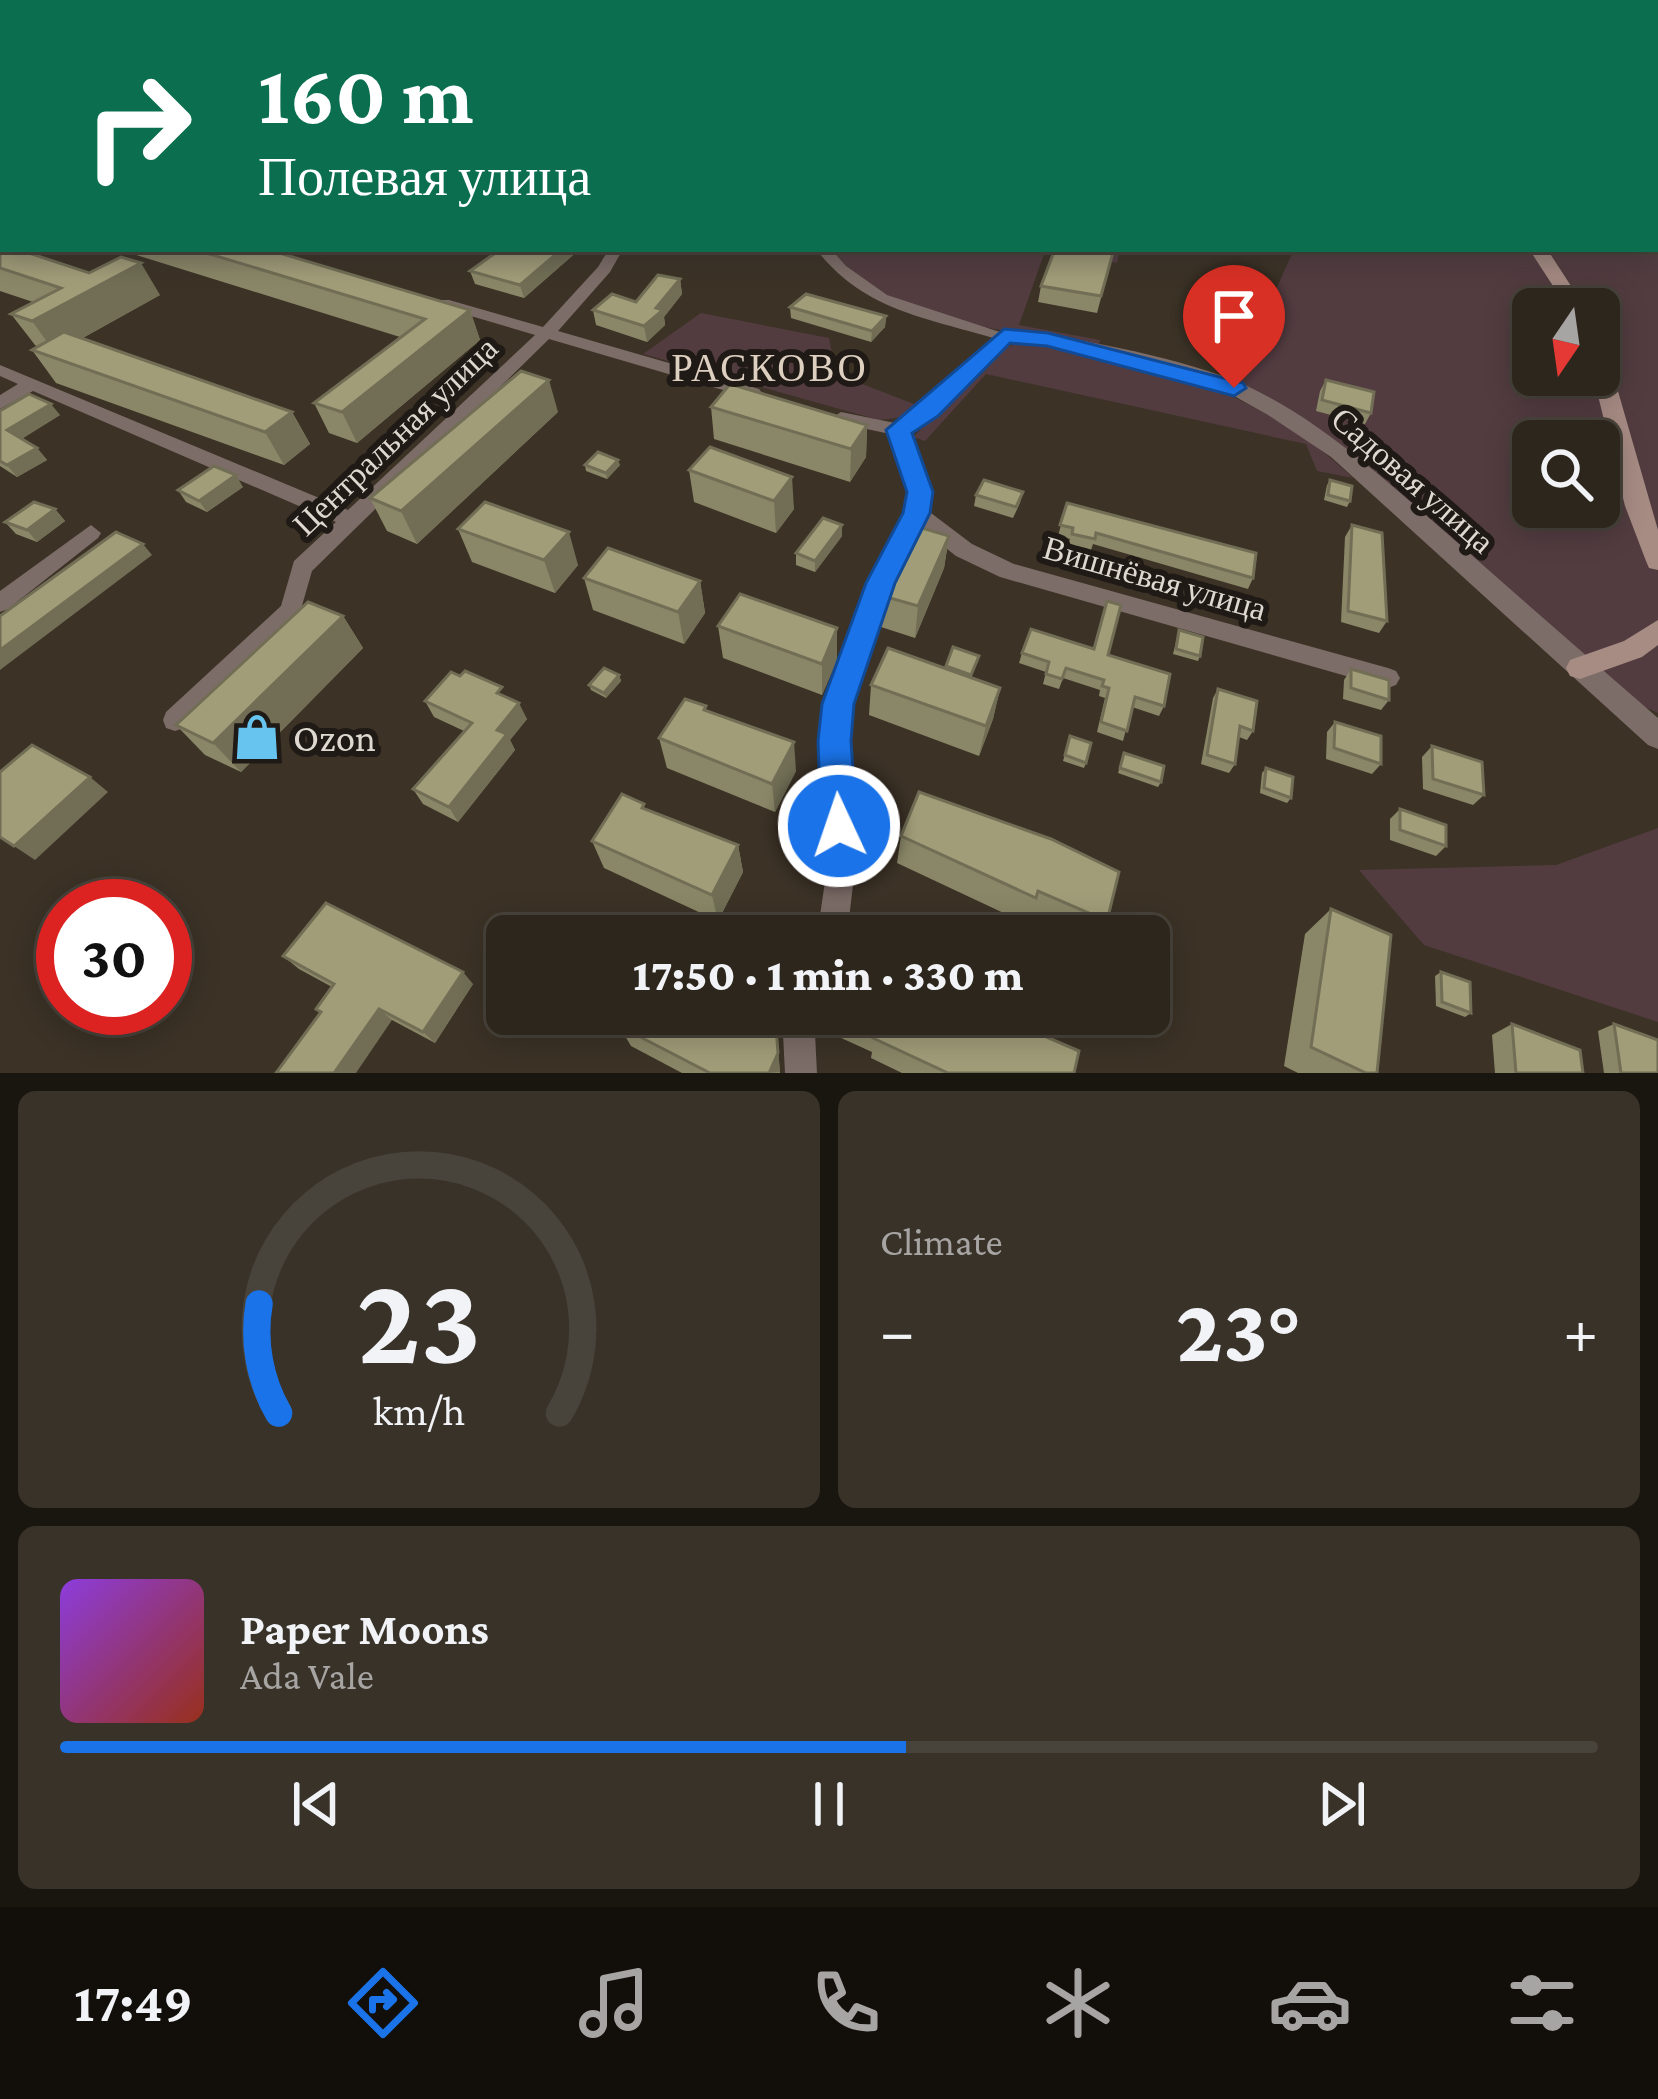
<!DOCTYPE html>
<html lang="en">
<head>
<meta charset="utf-8">
<style>
  body { margin:0; font-family:"Crimson Pro",serif; background:#393229; color:#f1f3f6; height:100vh; display:flex; flex-direction:column; font-size:45px; white-space:nowrap }
  * { box-sizing:border-box; margin:0 }
  p { font-size:39px; color:#a7a5a3 }
  .icon { flex:none; width:66px; height:66px; fill:none; stroke:currentColor; stroke-width:2; stroke-linecap:round; stroke-linejoin:round }
  .map { position:relative; height:1073px; overflow:hidden }
  .details { display:flex; flex-direction:column; gap:18px; padding:18px; background:#19150f; flex:1 }
  .details>* { flex:none }
  .banner { position:absolute; left:0px; top:0px; width:1659px; height:252px; box-shadow:0 6px 30px #0003,0 0 0 3px #48433b; background:#0b6e4f; color:#fff; overflow:hidden }
  .needle { width:78px; rotate:193deg }
  .tools { position:absolute; left:1512px; top:288px; display:grid; gap:24px }
  .tools a { display:grid; place-items:center; width:108px; height:108px; border-radius:18px; background:#2d261c; box-shadow:0 6px 30px #0003,0 0 0 3px #48433b; font-size:60px }
  .speed { position:absolute; left:36px; top:879px; display:flex; gap:24px; font-size:60px; font-weight:700; text-align:center }
  .speed>* { display:grid; place-content:center; width:156px; height:156px; border-radius:50%; background:#2d261c; box-shadow:0 6px 30px #0003,0 0 0 3px #48433b; line-height:1 }
  .speed .limit { border:18px solid #d22; background:#fff; color:#111 }
  .pin { position:absolute; display:grid; place-items:center; width:102px; height:102px; color:#fff; margin:-123px -51px; border-radius:50% 50% 50% 0; rotate:-45deg; box-shadow:0 0 12px #0007 }
  .pin .icon { rotate:45deg }
  .me { position:absolute; width:132px; margin:-66px; rotate:357deg; stroke-linejoin:round; filter:drop-shadow(0 0 9px #0008) }
  .turn { display:flex; align-items:center; gap:42px; height:252px; padding:0 60px; font-size:54px }
  .turn .icon { width:156px; height:156px; stroke-width:2.5 }
  .turn b { display:block; font-size:84px; line-height:102px }
  .big { font-size:90px; font-weight:800; line-height:1.1 }
  .details .widget { flex:1; display:flex; flex-direction:column; justify-content:center; gap:18px; min-width:0; padding:0 42px; border-radius:18px; background:#393229 }
  .details .dial { align-items:center; gap:0 }
  .dial svg { height:312px; overflow:visible; fill:none; stroke:#48433b; stroke-width:7; stroke-linecap:round; text-anchor:middle }
  .dial text { fill:#f1f3f6; stroke:none }
  .song { display:flex; align-items:center; gap:36px }
  .cover { width:144px; height:144px; border-radius:18px; background:linear-gradient(135deg,hsl(270 70% 55%),hsl(10 70% 35%)) }
  .played { height:12px; border-radius:6px; background:linear-gradient(90deg,#1a73e8 55%,#48433b 55%) }
  .keys { display:flex; justify-content:space-around; direction:ltr }
  .heat { display:flex; justify-content:space-between; align-items:center; font-size:66px; direction:ltr }
  .details .tiles { flex:1; display:grid; gap:18px; grid-template-columns:1fr 1fr }
  .widget:last-child { grid-column:span 2 }
  .trip { position:absolute; left:486px; top:915px; width:684px; height:120px; border-radius:18px; background:#2d261c; box-shadow:0 6px 30px #0003,0 0 0 3px #48433b; font-weight:800; line-height:120px; text-align:center }
  .menu { display:flex; height:192px; justify-content:space-around; align-items:center; background:#120f0b; color:#a7a5a3 }
  .menu .icon { width:84px; height:84px }
  .menu .on { color:#1a73e8 }
  .menu b { font-size:54px; color:#f1f3f6 }
  .map>svg:first-child { display:block }
</style>
</head>
<body>
<div class="map">
<svg width="1658" height="1073" viewBox="0 0 1658 1073">
  <rect width="100%" height="100%" fill="#3c3226"/>
  <!-- green -->
  <g fill="#523c40" fill-rule="evenodd">
    <path d="M1656,127H1658V713L1636,703L1347,449L1280,405L1218,376L1239,373L1294,249H1656ZM1533,309H1599V375H1533ZM1533,441H1599V507H1533Z"/>
    <path d="M831,249H1120L1117,263L1045,251L1019,325L1100,340L1099,345C1012,330 888,326 831,249Z"/>
    <path d="M701,313L829,338L836,374L922,407L905,417L879,420L643,354Z"/>
    <path d="M1020,343C1138,349 1268,396 1353,478L1317,471L1306,444L986,374L925,441L913,437L1005,347Z"/>
    <path d="M1658,828V1022L1424,945L1359,870L1556,865Z"/>
  </g>
  <g fill="none" stroke-linecap="round" stroke-linejoin="round">
    <!-- minor -->
    <g fill="#7d6d68" fill-rule="evenodd">
      <path d="M609,249H623L610,272L558,331L759,389L762,393L759,397H747L549,339L312,571L299,616L184,728L175,731L166,728L163,720L166,712L281,606L294,561L336,522L33,391L0,409V395L18,384L0,376V365L348,510L535,335L437,306V300H449L543,327L598,267Z"/>
      <path d="M816,249H831L846,266L887,295L1012,336L935,415L908,432L930,492L927,510L972,544L1014,564L1388,668L1396,671L1400,678L1396,685L1388,688L1000,577L956,556L919,527L891,583L850,704L848,741L855,868L847,936H817L827,868L822,741L826,704L869,583L906,513L910,492L890,434L834,422L832,418L841,412L895,423L923,407L993,338C923,317 863,310 816,249Z"/>
      <path d="M91,525L101,533L98,538L8,609L0,612V591Z"/>
      <path d="M782,1014H814L817,1073H785Z"/>
    </g>
    <!-- tertiary -->
    <path fill="#7d6d68" fill-rule="evenodd" d="M1004,330C1070,336 1185,358 1245,385C1324,422 1386,481 1451,537C1520,598 1589,658 1658,718V749L1648,745L1331,457L1268,415L1227,392L1159,372L1048,346L997,340L994,336Z"/>
    <!-- secondary -->
    <g fill="#a78c84" fill-rule="evenodd">
      <path d="M1529,249H1547L1586,309H1568Z"/>
      <path d="M1599,354L1609,360L1658,530V570L1649,568L1646,561L1625,506L1593,375H1599Z"/>
      <path d="M1658,620V645L1642,657L1580,679L1570,676L1566,668L1570,660L1624,641Z"/>
    </g>
  </g>
  <!-- wall -->
  <g fill="#8a8768">
    <path d="M0,199L3,249L160,295L81,339L292,412L310,444L284,465L56,383L32,350L38,347L35,345L11,314L33,302L0,291Z"/>
    <path d="M117,249H266L470,310L480,340L357,443L329,433L314,403L400,337Z"/>
    <path d="M501,249H580L524,298L475,284L470,271Z"/>
    <path d="M1114,249L1097,313L1038,302L1041,286Z"/>
    <path d="M680,279L682,294L664,317L665,325L647,342L596,325L593,310L636,302Z"/>
    <path d="M790,307L886,316L885,327L871,342L791,318Z"/>
    <path d="M1326,380L1371,413L1365,424L1316,411L1320,391Z"/>
    <path d="M711,407L867,425L866,457L850,482L714,439Z"/>
    <path d="M0,411L60,415L21,439L37,448L47,460L17,477L0,466Z"/>
    <path d="M558,412L417,544L387,531L370,498Z"/>
    <path d="M585,465H620L607,479L586,471Z"/>
    <path d="M689,470L794,509L776,533L694,502Z"/>
    <path d="M1330,480L1350,501L1347,507L1324,500L1327,485Z"/>
    <path d="M243,487L207,512L186,502L178,490Z"/>
    <path d="M1023,492L1020,503L1013,518L974,506L976,495Z"/>
    <path d="M1067,503L1253,578L1248,589L1093,544L1091,550L1068,544L1070,539L1058,536Z"/>
    <path d="M55,509L65,521L37,542L16,534L5,522Z"/>
    <path d="M1352,525L1387,621L1379,633L1341,622L1345,537Z"/>
    <path d="M458,529L578,565L555,593L472,562Z"/>
    <path d="M842,536L815,572L796,565V553Z"/>
    <path d="M949,536L944,568L915,638L881,627L883,596Z"/>
    <path d="M584,578L700,581L705,613L684,644L593,610Z"/>
    <path d="M343,616L363,648L241,772L205,755L176,725Z"/>
    <path d="M718,626L837,660L822,695L723,658Z"/>
    <path d="M1179,630L1200,656L1198,661L1173,654Z"/>
    <path d="M953,647L977,661L971,678L1000,688L993,719L979,756L869,715L871,685L945,669Z"/>
    <path d="M1022,653L1108,655L1164,706L1159,716L1132,707L1123,741L1097,732L1105,698L1099,696L1100,690L1063,678L1059,689L1043,684L1046,672L1019,663Z"/>
    <path d="M1351,669L1389,700L1381,710L1343,699L1344,680Z"/>
    <path d="M619,675L621,681L606,698L591,690L589,685Z"/>
    <path d="M1218,689L1253,731L1247,740L1239,737L1235,764L1229,773L1201,764L1213,698Z"/>
    <path d="M506,697L527,719L510,740L515,750L458,822L423,804L413,789L464,731L434,717L425,701Z"/>
    <path d="M706,706V711L796,771L775,812L667,768L659,738Z"/>
    <path d="M1335,722L1381,764L1372,774L1326,759L1327,732Z"/>
    <path d="M1070,736L1086,763L1084,768L1063,761Z"/>
    <path d="M1432,746L1484,795L1473,805L1423,789L1422,757Z"/>
    <path d="M1124,753L1161,782L1158,787L1118,773Z"/>
    <path d="M1266,768L1291,798L1287,803L1260,793L1262,773Z"/>
    <path d="M919,792L1107,921L1098,936H1072L1028,917L1025,923L897,863L901,836Z"/>
    <path d="M646,809L738,845L743,872L718,921L604,868L592,841Z"/>
    <path d="M1400,809L1446,846L1436,856L1390,840V819Z"/>
    <path d="M1331,909L1377,1073H1298L1284,1066L1305,934Z"/>
    <path d="M283,956L473,984L435,1043L392,1020L321,1012L332,987L299,969Z"/>
    <path d="M1441,972L1471,1013L1465,1017L1436,1006L1435,976Z"/>
    <path d="M828,1014H993L1074,1073H902L871,1058L872,1052L828,1032Z"/>
    <path d="M756,1022L776,1027L780,1073H682L631,1046L619,1026Z"/>
    <path d="M1512,1024L1583,1073H1495L1492,1035Z"/>
    <path d="M1614,1024L1658,1073H1604L1598,1031Z"/>
  </g>
  <!-- shaded-wall -->
  <g fill="#716e55">
    <path d="M3,208V249L0,252V210Z"/>
    <path d="M562,249H580L524,298L520,285Z"/>
    <path d="M141,263L160,295L55,353L32,321Z"/>
    <path d="M680,279L682,294L664,317L665,325L647,342L644,326Z"/>
    <path d="M470,310L480,340L357,443L342,412Z"/>
    <path d="M886,316L885,327L871,342L872,331Z"/>
    <path d="M549,380L558,412L417,544L401,511Z"/>
    <path d="M51,404L60,415L17,442L7,430Z"/>
    <path d="M292,412L310,444L284,465L265,432Z"/>
    <path d="M867,425L866,457L850,482L851,449Z"/>
    <path d="M37,448L47,460L17,477L7,465Z"/>
    <path d="M618,460L620,465L607,479L606,473Z"/>
    <path d="M236,475L243,487L207,512L199,501Z"/>
    <path d="M792,477L794,509L776,533L774,501Z"/>
    <path d="M55,509L65,521L37,542L27,530Z"/>
    <path d="M842,525V536L815,572V561Z"/>
    <path d="M569,532L578,565L555,593L544,560Z"/>
    <path d="M949,536L944,568L915,638L918,606Z"/>
    <path d="M143,544L152,555L0,670V650Z"/>
    <path d="M700,581L705,613L684,644L678,612Z"/>
    <path d="M343,616L363,648L241,772L213,743Z"/>
    <path d="M837,628V660L822,695V664Z"/>
    <path d="M619,675L621,681L606,698L604,693Z"/>
    <path d="M1000,688L993,719L979,756L986,726Z"/>
    <path d="M519,703L527,719L510,740L515,750L458,822L449,807L497,730Z"/>
    <path d="M794,742L796,771L775,812L772,784Z"/>
    <path d="M90,777L108,792L35,860L14,846Z"/>
    <path d="M738,845L743,872L718,921L712,895Z"/>
    <path d="M463,972L473,984L435,1043L423,1032Z"/>
    <path d="M379,1009L392,1020L356,1073H334Z"/>
    <path d="M776,1027L780,1072L769,1073Z"/>
  </g>
  <!-- building -->
  <g fill="#a19d79" stroke="#716e55" stroke-width="3">
    <path d="M0,244H3V249H17L89,273L121,257L141,263L32,321L11,314L61,288L0,268Z"/>
    <path d="M193,249H266L470,310L342,412L314,403L425,319Z"/>
    <path d="M501,249H562L520,285L470,271Z"/>
    <path d="M1055,249H1114L1101,296L1041,286Z"/>
    <path d="M658,275L680,279L656,308L663,310L644,326L593,310L612,294L636,302Z"/>
    <path d="M806,294L886,316L872,331L790,307Z"/>
    <path d="M64,332L292,412L265,432L32,350Z"/>
    <path d="M521,371L549,380L401,511L370,498Z"/>
    <path d="M1326,380L1374,392L1371,413L1322,400Z"/>
    <path d="M730,384L867,425L851,449L711,407Z"/>
    <path d="M29,394L51,404L7,430L37,448L7,465L0,461V411Z"/>
    <path d="M710,447L792,477L774,501L689,470Z"/>
    <path d="M598,452L618,460L606,473L585,465Z"/>
    <path d="M214,466L236,475L199,501L178,490Z"/>
    <path d="M984,480L1023,492L1016,507L976,495Z"/>
    <path d="M1330,480L1352,486L1350,501L1328,495Z"/>
    <path d="M34,502L55,509L27,530L5,522Z"/>
    <path d="M485,502L569,532L544,560L458,529Z"/>
    <path d="M1067,503L1256,553L1253,578L1096,533L1095,539L1072,534L1073,528L1060,525Z"/>
    <path d="M823,518L842,525L815,561L796,553Z"/>
    <path d="M912,525L949,536L918,606L883,596Z"/>
    <path d="M1352,525L1382,533L1387,621L1348,611Z"/>
    <path d="M116,532L143,544L0,650V616Z"/>
    <path d="M608,548L700,581L678,612L584,578Z"/>
    <path d="M740,594L837,628L822,664L718,626Z"/>
    <path d="M1107,601L1121,605L1108,655L1170,674L1164,706L1135,697L1127,731L1101,722L1109,688L1102,686L1104,680L1066,668L1062,679L1046,674L1049,662L1022,653L1031,629L1094,649Z"/>
    <path d="M308,602L343,616L213,743L176,725Z"/>
    <path d="M1179,630L1203,637L1200,656L1176,649Z"/>
    <path d="M953,647L979,656L971,675L946,666Z"/>
    <path d="M888,648L1000,688L986,726L871,685Z"/>
    <path d="M604,668L619,675L604,693L589,685Z"/>
    <path d="M1351,669L1389,680V700L1351,688Z"/>
    <path d="M465,671L502,687L497,693L519,703L497,730L507,734L449,807L413,789L472,723L425,701L451,672L460,676Z"/>
    <path d="M1218,689L1257,701L1253,731L1240,726L1235,764L1207,755Z"/>
    <path d="M685,699L706,706L704,710L794,742L772,784L659,738Z"/>
    <path d="M1335,722L1381,736V764L1334,748Z"/>
    <path d="M1070,736L1091,743L1086,763L1065,755Z"/>
    <path d="M32,745L90,777L14,846L0,837V772Z"/>
    <path d="M1432,746L1482,762L1484,795L1433,779Z"/>
    <path d="M1124,753L1164,766L1161,782L1120,768Z"/>
    <path d="M1266,768L1293,777L1291,798L1264,788Z"/>
    <path d="M919,792L1051,839L1119,872L1107,921L1038,891L1036,898L901,836Z"/>
    <path d="M622,794L644,804L642,808L738,845L712,895L592,841Z"/>
    <path d="M1400,809L1446,825V846L1400,830Z"/>
    <path d="M326,903L463,972L423,1032L379,1009L334,1073H276L321,1012L316,1009L334,984L283,956Z"/>
    <path d="M1331,909L1391,935L1377,1073H1366L1311,1047Z"/>
    <path d="M1441,972L1470,982L1471,1013L1442,1002Z"/>
    <path d="M626,1014H739L756,1022L758,1018L776,1027L778,1053L769,1073H710L619,1026Z"/>
    <path d="M835,1014H993L1079,1051L1074,1073H948L873,1038L875,1033Z"/>
    <path d="M1512,1024L1580,1050L1583,1073H1516Z"/>
    <path d="M1614,1024L1658,1040V1073H1621Z"/>
  </g>
  <!-- sky -->
  <linearGradient id="sky" x2="0" y2="1"><stop stop-color="#211c15"/><stop offset="0.46" stop-color="#504f52"/><stop offset="1" stop-color="#504f52" stop-opacity="0"/></linearGradient>
  <rect width="1658" height="277" fill="url(#sky)"/>
  <!-- route -->
  <path fill="#1a73e8" stroke="#114b97" stroke-width="3" d="M1004,329L1048,333L1243,383L1246,388L1234,396L1047,346L1010,343L938,416L912,433L933,492L930,513L895,583L854,704L851,741L857,826L852,838L839,843L827,838L821,826L818,741L822,704L866,583L903,513L907,492L886,430Z"/>
  <!-- icons -->
  <defs>
    <symbol id="shop-bare" viewBox="-9 -9 18 18"><path d="M-5-2.5h2.3a2.7 3.5 0 0 1 5.4 0H5L5.5 6h-11ZM-1.5-2.5h3a1.5 2.3 0 0 0-3 0Z" fill="#66c4ef" stroke="#1f1a15" stroke-width="2.5" paint-order="stroke"/></symbol>
  </defs>
  <g fill-rule="evenodd">
    <use href="#shop-bare" x="224" y="704" width="66" height="66"/>
  </g>
  <g text-anchor="middle" dominant-baseline="central" stroke-width="12" stroke-linejoin="round" paint-order="stroke">
    <!-- street labels -->
    <g font-size="33" fill="#ded8d0" stroke="#1f1a15">
      <text transform="translate(395 436) rotate(-44)">Центральная улица</text>
      <text transform="translate(1413 480) rotate(41)">Садовая улица</text>
      <text transform="translate(1155 578) rotate(16)">Вишнёвая улица</text>
    </g>
    <!-- quarter labels -->
    <g font-size="39" letter-spacing="3" fill="#ded0c1" stroke="#1f1a15">
      <text x="770" y="367">РАСКОВО</text>
    </g>
    <!-- near-poi labels -->
    <g font-size="39" fill="#ded8d0" stroke="#1f1a15" text-anchor="start">
      <text x="293" y="737">Ozon</text>
    </g>
  </g>
</svg>
<div class="tools">
<a><svg class="needle" viewBox="-14 -14 28 28"><path d="M0-13l5 13h-10z" fill="#e53935"/><path d="M0 13l5-13h-10z" fill="#a7a5a3"/></svg></a>
<a><svg class="icon" aria-label="search" viewBox="0 0 24 24"><circle cx="10" cy="10" r="6"/><path d="M15 15l6 6"/></svg></a>
</div>
<div class="speed"><div class="limit">30</div></div>
<div class="pin" style="left:1234px;top:388px;background:#d93025"><svg class="icon" aria-label="arrive" viewBox="0 0 24 24"><path d="M6 21V4h12l-3 4 3 4H6"/></svg></div>
<svg class="me" style="left:839px;top:826px" viewBox="-20 -20 40 40"><circle r="17" fill="#1a73e8" stroke="#fff" stroke-width="3"/><path d="M0-11L8 9 0 5-8 9z" fill="#fff"/></svg>
<div class="trip">17:50 · 1 min · 330 m</div>
<div class="banner">
<div class="turn"><svg class="icon" aria-label="right" viewBox="0 0 24 24"><path d="M7 20v-9h11M14 6l5 5-5 5"/></svg><div><b>160 m</b>Полевая улица</div></div>
</div>
</div>
<section class="details">
<div class="tiles">
<div class="widget dial"><svg viewBox="0 0 100 80">
<path d="M14 69A42 42 0 1 1 86 69"/>
<path d="M14 69A42 42 0 0 1 9 41" stroke="#1a73e8"/>
<text x="50" y="56" font-size="32" font-weight="700">23</text>
<text x="50" y="72" font-size="11">km/h</text>
</svg></div>
<div class="widget"><p>Climate</p>
<div class="heat"><a>−</a><b class="big">23°</b><a>+</a></div>
</div>
<div class="widget">
<div class="song"><i class="cover"></i><div><b>Paper Moons</b><p>Ada Vale</p></div></div>
<div class="played"></div>
<div class="keys"><svg class="icon" aria-label="previous" viewBox="0 0 24 24"><path d="M18 5L8 12l10 7zM5 5v14"/></svg><svg class="icon" aria-label="pause" viewBox="0 0 24 24"><path d="M8 5v14M16 5v14"/></svg><svg class="icon" aria-label="next" viewBox="0 0 24 24"><path d="M6 5l10 7-10 7zM19 5v14"/></svg></div>
</div>
</div>
</section>
<nav class="menu">
<b>17:49</b>
<svg class="icon on" aria-label="directions" viewBox="0 0 24 24"><path d="M12 3l9 9-9 9-9-9zM9 14v-3h6M13 9l2 2-2 2"/></svg>
<svg class="icon" aria-label="music" viewBox="0 0 24 24"><path d="M9 18V5l10-2v13"/><circle cx="6" cy="18" r="3"/><circle cx="16" cy="16" r="3"/></svg>
<svg class="icon" aria-label="phone" viewBox="0 0 24 24"><path d="M5 4h4l2 5-3 2q2 4 5 5l2-3 5 2v4C11 20 4 13 5 4z"/></svg>
<svg class="icon" aria-label="climate" viewBox="0 0 24 24"><path d="M12 3v18M4 7l16 10M4 17L20 7"/></svg>
<svg class="icon" aria-label="car" viewBox="0 0 24 24"><path d="M5 17H2v-5l4-1 3-4h7l3 4 3 1v5h-3M9 17h6M6 11h13"/><circle cx="7" cy="17" r="2"/><circle cx="17" cy="17" r="2"/></svg>
<svg class="icon" aria-label="filters" viewBox="0 0 24 24"><path d="M4 7h16M4 17h16"/><circle cx="9" cy="7" r="2"/><circle cx="15" cy="17" r="2"/></svg>
</nav>
</body>
</html>
